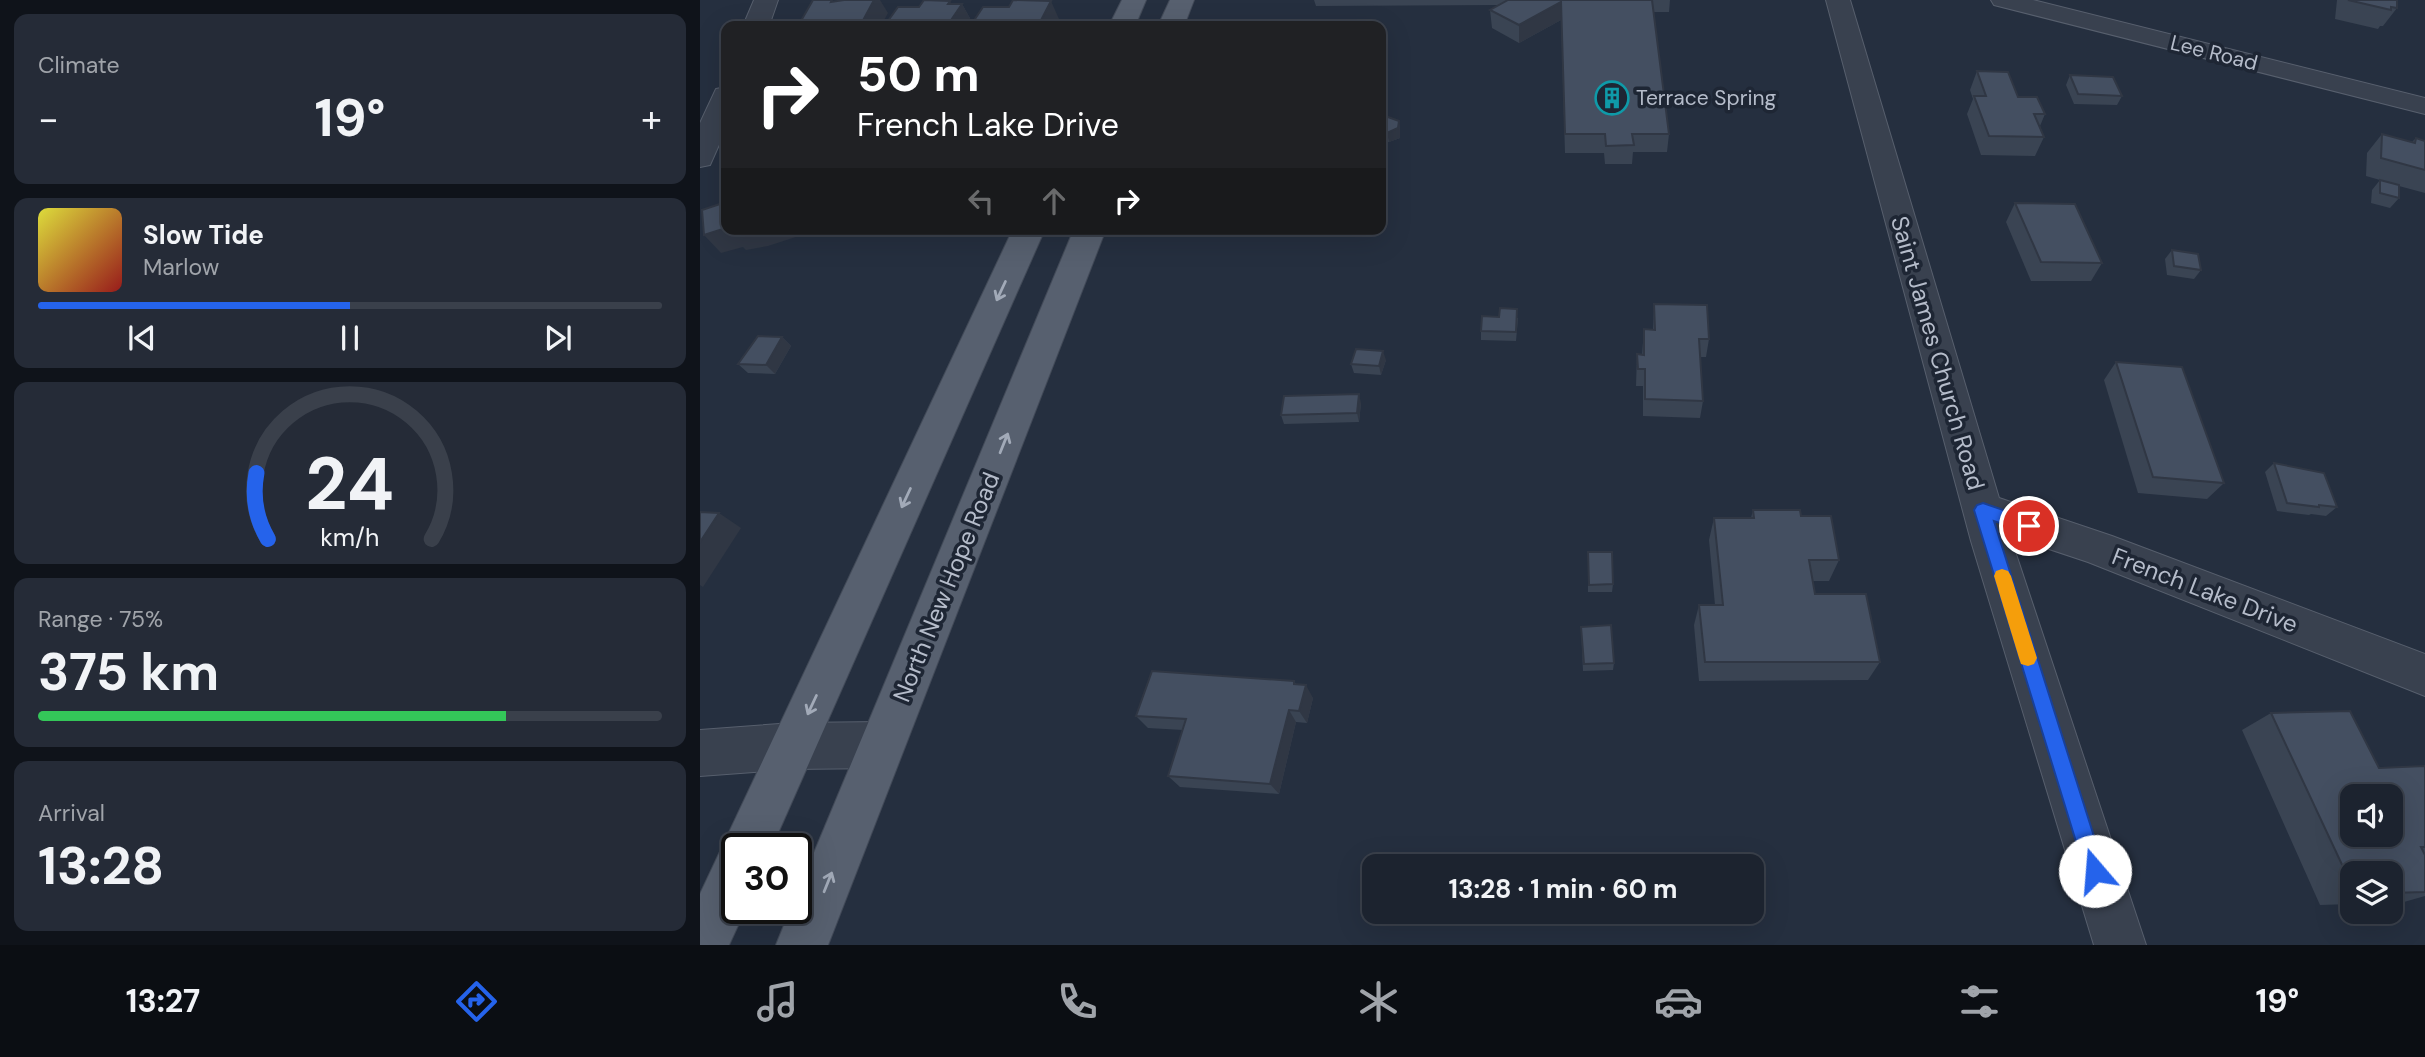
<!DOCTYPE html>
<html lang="en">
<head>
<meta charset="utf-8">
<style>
  body { margin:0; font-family:"DM Sans",sans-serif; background:#252b37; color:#f1f3f6; height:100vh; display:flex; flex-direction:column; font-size:26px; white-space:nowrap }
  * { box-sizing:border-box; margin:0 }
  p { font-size:23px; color:#a0a4aa }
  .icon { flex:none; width:38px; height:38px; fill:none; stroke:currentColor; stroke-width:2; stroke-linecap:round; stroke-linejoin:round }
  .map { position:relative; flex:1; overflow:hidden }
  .side { display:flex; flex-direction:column; gap:14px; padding:14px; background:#0f131a; width:700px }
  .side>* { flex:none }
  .guide { position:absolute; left:21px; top:21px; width:665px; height:214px; border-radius:14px; box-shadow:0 7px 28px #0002,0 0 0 2px #3a404b; background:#202124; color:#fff; overflow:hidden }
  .controls { position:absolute; left:1640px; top:784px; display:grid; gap:14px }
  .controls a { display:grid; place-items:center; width:63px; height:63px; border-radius:14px; background:#1c232f; box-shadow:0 7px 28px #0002,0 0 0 2px #3a404b; font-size:35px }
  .speed { position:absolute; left:21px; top:833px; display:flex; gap:14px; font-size:35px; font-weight:700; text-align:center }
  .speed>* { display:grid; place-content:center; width:91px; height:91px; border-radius:50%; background:#1c232f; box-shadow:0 7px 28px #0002,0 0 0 2px #3a404b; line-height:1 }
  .speed .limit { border:4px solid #111; border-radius:10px; background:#fff; color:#111 }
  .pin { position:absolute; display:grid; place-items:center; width:60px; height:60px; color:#fff; margin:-30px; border:4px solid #fff; border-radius:50%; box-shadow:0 2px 7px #0007 }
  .me { position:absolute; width:77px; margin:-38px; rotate:342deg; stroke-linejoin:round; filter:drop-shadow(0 0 5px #0008) }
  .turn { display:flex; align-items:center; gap:24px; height:147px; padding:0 21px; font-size:32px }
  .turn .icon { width:91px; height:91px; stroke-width:2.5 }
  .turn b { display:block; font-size:49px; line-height:60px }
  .lanes { display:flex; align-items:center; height:66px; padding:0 21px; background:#0003; justify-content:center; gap:35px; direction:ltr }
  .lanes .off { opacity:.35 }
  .big { font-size:52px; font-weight:700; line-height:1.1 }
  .side .card { flex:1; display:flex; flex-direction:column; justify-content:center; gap:10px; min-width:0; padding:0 24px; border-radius:14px; background:#252b37 }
  .side .dial { align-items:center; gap:0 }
  .dial svg { height:182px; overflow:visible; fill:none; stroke:#3a404b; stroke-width:7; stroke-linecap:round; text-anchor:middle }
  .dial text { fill:#f1f3f6; stroke:none }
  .song { display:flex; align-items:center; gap:21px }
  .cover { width:84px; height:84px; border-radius:10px; background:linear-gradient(135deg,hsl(60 70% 55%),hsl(0 70% 35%)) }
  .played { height:7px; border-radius:4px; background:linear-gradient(90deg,#2563eb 50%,#3a404b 50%) }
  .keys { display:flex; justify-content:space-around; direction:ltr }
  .heat { display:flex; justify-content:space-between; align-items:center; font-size:38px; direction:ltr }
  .charge { height:10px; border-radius:5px; background:linear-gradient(90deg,#34c759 75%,#3a404b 0) }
  .trip { position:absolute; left:662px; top:854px; width:402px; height:70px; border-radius:14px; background:#1c232f; box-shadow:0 7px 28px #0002,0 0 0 2px #3a404b; font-weight:700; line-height:70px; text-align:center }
  .dock { display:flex; height:112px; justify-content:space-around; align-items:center; background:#0b0e13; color:#a0a4aa }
  .dock .icon { width:49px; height:49px }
  .dock .on { color:#2563eb }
  .dock b { font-size:32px; color:#f1f3f6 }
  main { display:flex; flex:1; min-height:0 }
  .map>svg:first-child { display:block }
</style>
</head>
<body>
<main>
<section class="side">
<div class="card"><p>Climate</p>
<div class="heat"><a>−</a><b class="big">19°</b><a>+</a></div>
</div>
<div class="card">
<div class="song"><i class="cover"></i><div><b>Slow Tide</b><p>Marlow</p></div></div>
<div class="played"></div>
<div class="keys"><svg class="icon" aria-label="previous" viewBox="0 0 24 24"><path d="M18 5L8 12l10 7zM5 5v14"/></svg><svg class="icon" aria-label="pause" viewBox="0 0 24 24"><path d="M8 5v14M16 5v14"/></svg><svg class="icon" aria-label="next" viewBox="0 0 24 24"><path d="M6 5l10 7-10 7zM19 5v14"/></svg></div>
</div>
<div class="card dial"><svg viewBox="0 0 100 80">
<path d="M14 69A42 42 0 1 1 86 69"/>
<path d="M14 69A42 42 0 0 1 9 40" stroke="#2563eb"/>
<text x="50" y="56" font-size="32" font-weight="700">24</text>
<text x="50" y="72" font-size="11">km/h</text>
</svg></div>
<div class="card"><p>Range · 75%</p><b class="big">375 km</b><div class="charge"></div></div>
<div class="card"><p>Arrival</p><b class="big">13:28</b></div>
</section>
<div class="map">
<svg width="1725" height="945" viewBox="0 0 1725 945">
  <rect width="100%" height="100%" fill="#252f3f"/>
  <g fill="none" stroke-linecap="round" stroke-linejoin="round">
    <defs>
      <g id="minor">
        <path d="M54,0H78L69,26H43Z"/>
        <path d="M1126,0H1150L1299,498L1412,536L1725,654V696L1388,562L1310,536L1446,945H1394L1271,541Z"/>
        <path d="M1291,0H1333L1725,98V114L1294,5Z"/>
        <path d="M26,87V129L10,165L0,167V123L16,89Z"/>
        <path d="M182,722L198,729L205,745L198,761L182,768L93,769L0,776V730L93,723Z"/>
      </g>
      <g id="major">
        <path d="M422,0H446L435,26H409Z"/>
        <path d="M470,0H494L484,26H458Z"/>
        <path d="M313,229H345L71,849H37V908H46L29,945H0V894Z"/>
        <path d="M374,229H406L128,945H76L91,908H96V896Z"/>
      </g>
    </defs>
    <!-- minor casing -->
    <use href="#minor" stroke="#575f6d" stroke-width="2"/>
    <!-- major casing -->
    <use href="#major" stroke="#424a58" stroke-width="2"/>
    <!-- minor -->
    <use href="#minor" fill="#39414f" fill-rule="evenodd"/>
    <!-- major -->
    <use href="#major" fill="#57606f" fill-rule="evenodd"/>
  </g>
  <!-- wall -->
  <g fill="#3a4453">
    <path d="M614,0H970L969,12H953L969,134L967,152H933L932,164H905L904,153H865L861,20L819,43L792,28L790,10L799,5L616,6Z"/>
    <path d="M1637,0H1697V8L1683,26H1680L1678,29L1635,19Z"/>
    <path d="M252,4H262L272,22L269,26H186L185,25L219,7Z"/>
    <path d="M359,19L356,26H272L271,25Z"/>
    <path d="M1277,71L1345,114L1340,126L1344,137L1335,156L1281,155L1267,114L1273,99L1270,90Z"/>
    <path d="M1370,75L1422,96L1417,105L1374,104L1366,85Z"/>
    <path d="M681,120L699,121L700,130V138L689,142L681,140Z"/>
    <path d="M1682,134L1712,142L1716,138L1725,141V193L1699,186V198L1690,208L1671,203L1672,190L1680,180L1666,176L1667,153Z"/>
    <path d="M1315,203L1402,263L1391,281H1331L1306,222Z"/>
    <path d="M1472,250L1501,270L1494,279L1467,275L1465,259Z"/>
    <path d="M954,304L1009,339L1006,357H1000L1003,401L1000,418L943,416V386H936L937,354L942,355L944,329L953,330Z"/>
    <path d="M799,317L818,318L816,341L781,340V331Z"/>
    <path d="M82,337L91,346L75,374L48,373L38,364Z"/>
    <path d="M686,360L681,375L654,373L651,364Z"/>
    <path d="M1416,362L1524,483L1507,499L1438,493L1404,380Z"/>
    <path d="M661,403L659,422L584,424L581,415Z"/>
    <path d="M1574,463L1637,507L1626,516L1611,514L1609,515L1577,511L1565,472Z"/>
    <path d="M1053,510L1101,516L1139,560L1129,581H1113L1115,594L1180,662L1168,680L999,681L994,625L999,605H1015L1009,540L1014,518H1051Z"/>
    <path d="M888,552L913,584L912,592H888Z"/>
    <path d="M881,627L914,663L913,670L883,671Z"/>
    <path d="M594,681L596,684L613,698L607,723L596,722L579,794L480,787L468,776L483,730L448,728L436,716Z"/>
    <path d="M1571,713L1679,768L1725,766V896L1704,902H1690V873H1652V904L1620,905L1542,730Z"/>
  </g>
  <!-- shaded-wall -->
  <g fill="#303744">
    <path d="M174,0H180L188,13L181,26H160Z"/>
    <path d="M250,1L256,13L262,4L272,22L269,26H247L248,4Z"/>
    <path d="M351,1L359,19L356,26H338Z"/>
    <path d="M861,2V20L819,43V25Z"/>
    <path d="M699,121L700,130V138L689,142L687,133Z"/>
    <path d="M26,228V229H101L102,235L68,246L46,250L43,247L21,253L4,235Z"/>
    <path d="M82,337L91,346L75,374L66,365Z"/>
    <path d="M683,351L686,360L681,375L679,366Z"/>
    <path d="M659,394L661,403L659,422L657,413Z"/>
    <path d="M19,513L41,528L3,587L0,585V542Z"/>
    <path d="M606,685L613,698L607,723L599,711Z"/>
    <path d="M589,710L596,722L579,794L570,784Z"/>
  </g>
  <!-- building -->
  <g fill="#444f61" stroke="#303744" stroke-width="2" fill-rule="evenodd">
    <path d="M113,0H132L131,2L144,0H174L160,26H98Z"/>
    <path d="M224,0L250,1L248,4H262L247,26L185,25L198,7H219Z"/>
    <path d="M313,0L351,1L338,26L271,25L283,7H309Z"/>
    <path d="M808,0H952L969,134H932L934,145L906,146L905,134H865L861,2L819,25L790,10Z"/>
    <path d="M1648,0H1697V8L1691,7V10Z"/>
    <path d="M1277,71L1308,72L1318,97H1337L1345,114H1334L1344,137L1289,136L1274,96H1286Z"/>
    <path d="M1370,75L1413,77L1422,96L1378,94Z"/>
    <path d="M688,117L699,121L698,128L687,133L681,131V120Z"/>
    <path d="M1682,134L1715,143L1716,138L1725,141V170L1681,158Z"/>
    <path d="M1680,180L1699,185V198L1680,193Z"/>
    <path d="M26,202V228L4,235L2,210Z"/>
    <path d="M1315,203L1375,204L1402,263L1341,262Z"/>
    <path d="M29,229H43L29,232Z"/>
    <path d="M1472,250L1498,254L1501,270L1474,266Z"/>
    <path d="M954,304L1007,305L1009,339H999L1003,401L945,399V369H938L937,354L944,355V329L955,330Z"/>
    <path d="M800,308L817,309L816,332L781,331L782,316L799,317Z"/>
    <path d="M58,336L82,337L66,365L38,364Z"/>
    <path d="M656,349L683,351L679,366L651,364Z"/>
    <path d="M1416,362L1482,367L1524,483L1453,477Z"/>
    <path d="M659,394L657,413L581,415L584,396Z"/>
    <path d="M1574,463L1624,473L1637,507L1619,505V507L1587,503Z"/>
    <path d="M1053,510H1100L1101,516H1131L1139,560H1109L1115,594H1166L1180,662H1005L999,605H1023L1014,518H1054Z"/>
    <path d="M0,512L19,513L0,542Z"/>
    <path d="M888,552H912L913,584L889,585Z"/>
    <path d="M911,625L914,663L884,664L881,627Z"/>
    <path d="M452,671L594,681V684L606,685L599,711L589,710L570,784L468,776L486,719L436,716Z"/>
    <path d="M1650,711L1679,768L1725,766V847H1721L1725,855V892L1690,893V873H1652V886L1571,713ZM1652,796H1690V835H1652Z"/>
  </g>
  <!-- one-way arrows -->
  <defs><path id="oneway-shaft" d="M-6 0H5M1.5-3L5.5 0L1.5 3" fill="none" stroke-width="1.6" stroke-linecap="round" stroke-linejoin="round" transform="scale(1.75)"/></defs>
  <g stroke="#a2aab8">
    <use href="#oneway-shaft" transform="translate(301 291) rotate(115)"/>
    <use href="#oneway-shaft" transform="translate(304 443) rotate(-68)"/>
    <use href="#oneway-shaft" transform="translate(206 498) rotate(115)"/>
    <use href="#oneway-shaft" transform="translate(112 705) rotate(115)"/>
    <use href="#oneway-shaft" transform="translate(128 882) rotate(-68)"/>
  </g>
  <!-- route -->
  <path fill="#2563eb" stroke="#184099" stroke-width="2" d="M1283,503L1335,521L1337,526L1335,531L1329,533L1294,521L1405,871L1402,878L1395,881L1388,878L1385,871L1274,510L1277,505Z"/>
  <!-- slow -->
  <path fill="#f59e0b" d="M1302,569L1308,571L1311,576L1337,658L1334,664L1328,666L1321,664L1319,658L1294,576L1296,571Z"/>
  <!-- icons -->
  <defs>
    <symbol id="building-ring" viewBox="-11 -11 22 22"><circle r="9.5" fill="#1e2634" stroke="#0f9aa8" stroke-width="1.5"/><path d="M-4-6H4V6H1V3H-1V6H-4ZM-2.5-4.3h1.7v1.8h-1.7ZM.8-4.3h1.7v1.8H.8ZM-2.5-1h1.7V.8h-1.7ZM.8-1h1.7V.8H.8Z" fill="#0f9aa8"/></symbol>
  </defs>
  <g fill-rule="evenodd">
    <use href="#building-ring" x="893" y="79" width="38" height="38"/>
  </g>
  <g text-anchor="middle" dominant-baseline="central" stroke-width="7" stroke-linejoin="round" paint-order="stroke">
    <!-- far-street labels -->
    <g font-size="21" fill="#b5bcca" stroke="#1e2634">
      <text transform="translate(1514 53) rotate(14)">Lee Road</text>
    </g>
    <!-- far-poi labels -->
    <g font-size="21" fill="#b5bcca" stroke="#1e2634" text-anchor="start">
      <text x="936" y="98">Terrace Spring</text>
    </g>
    <!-- street labels -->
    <g font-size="24" fill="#b5bcca" stroke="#1e2634">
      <text transform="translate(1238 353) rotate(74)">Saint James Church Road</text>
      <text transform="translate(246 587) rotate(-68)">North New Hope Road</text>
      <text transform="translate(1505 590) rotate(21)">French Lake Drive</text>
    </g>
  </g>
</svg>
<div class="controls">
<a><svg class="icon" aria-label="sound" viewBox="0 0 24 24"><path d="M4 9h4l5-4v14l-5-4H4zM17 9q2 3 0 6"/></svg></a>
<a><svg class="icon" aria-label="layers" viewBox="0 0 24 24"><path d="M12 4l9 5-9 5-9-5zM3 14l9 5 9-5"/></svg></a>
</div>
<div class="speed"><div class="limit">30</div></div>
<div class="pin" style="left:1329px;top:526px;background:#d93025"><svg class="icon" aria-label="arrive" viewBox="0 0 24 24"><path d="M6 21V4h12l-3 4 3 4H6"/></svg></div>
<svg class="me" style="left:1395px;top:871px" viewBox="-20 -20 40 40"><circle r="19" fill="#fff"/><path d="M0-13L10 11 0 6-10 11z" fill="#2563eb"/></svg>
<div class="trip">13:28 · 1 min · 60 m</div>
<div class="guide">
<div class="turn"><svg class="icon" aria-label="right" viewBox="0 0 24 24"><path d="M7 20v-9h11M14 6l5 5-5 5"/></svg><div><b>50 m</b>French Lake Drive</div></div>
<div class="lanes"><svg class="icon off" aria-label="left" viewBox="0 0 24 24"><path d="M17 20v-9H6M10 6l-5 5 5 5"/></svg><svg class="icon off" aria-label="ahead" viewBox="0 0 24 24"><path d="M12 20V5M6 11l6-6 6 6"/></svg><svg class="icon" aria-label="right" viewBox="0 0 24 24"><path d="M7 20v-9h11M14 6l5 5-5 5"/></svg></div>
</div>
</div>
</main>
<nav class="dock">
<b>13:27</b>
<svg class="icon on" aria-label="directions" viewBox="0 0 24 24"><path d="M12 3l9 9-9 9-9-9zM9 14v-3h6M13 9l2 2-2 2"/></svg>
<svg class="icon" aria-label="music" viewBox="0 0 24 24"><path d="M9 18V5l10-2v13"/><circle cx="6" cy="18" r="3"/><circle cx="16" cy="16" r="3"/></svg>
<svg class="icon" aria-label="phone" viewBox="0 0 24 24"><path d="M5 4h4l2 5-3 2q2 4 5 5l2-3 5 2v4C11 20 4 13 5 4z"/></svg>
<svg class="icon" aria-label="climate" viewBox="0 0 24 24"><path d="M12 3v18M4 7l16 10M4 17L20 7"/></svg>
<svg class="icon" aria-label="car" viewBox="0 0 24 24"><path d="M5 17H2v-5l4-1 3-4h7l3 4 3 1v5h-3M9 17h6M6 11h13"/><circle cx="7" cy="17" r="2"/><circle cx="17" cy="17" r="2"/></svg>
<svg class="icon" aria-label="filters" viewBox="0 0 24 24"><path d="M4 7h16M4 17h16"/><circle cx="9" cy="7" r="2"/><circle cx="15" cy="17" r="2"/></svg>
<b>19°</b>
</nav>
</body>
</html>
